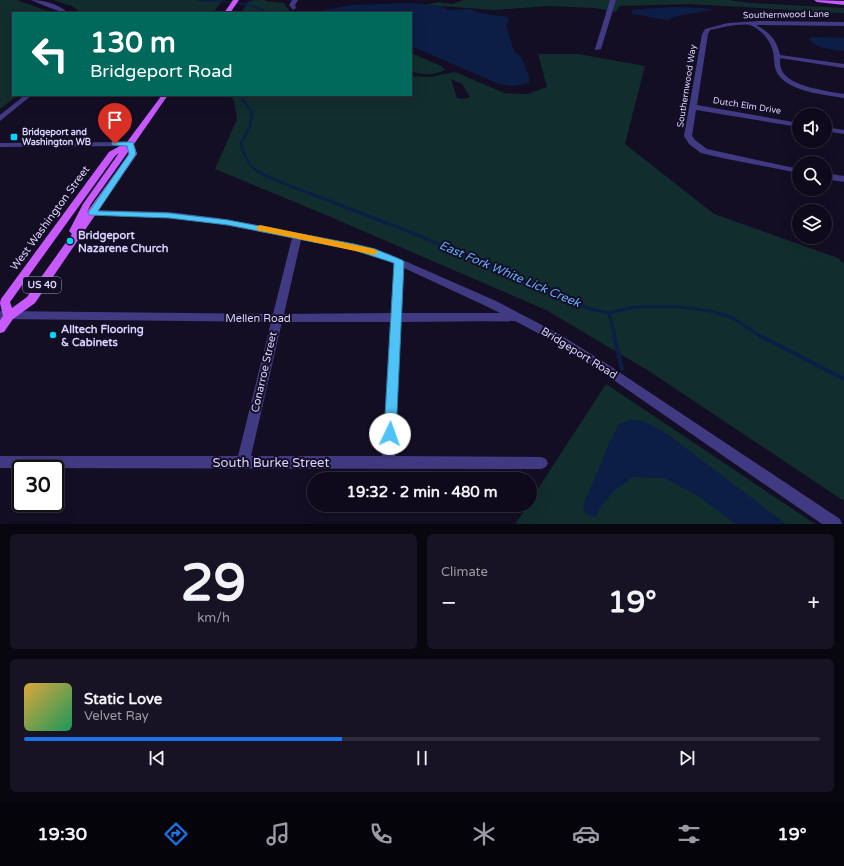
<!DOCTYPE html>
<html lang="en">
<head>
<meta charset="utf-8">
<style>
  body { margin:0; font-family:"Varela Round",sans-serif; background:#171324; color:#f1f3f6; height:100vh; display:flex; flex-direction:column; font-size:15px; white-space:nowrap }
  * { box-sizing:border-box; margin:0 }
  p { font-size:13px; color:#9b9aa3 }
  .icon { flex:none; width:22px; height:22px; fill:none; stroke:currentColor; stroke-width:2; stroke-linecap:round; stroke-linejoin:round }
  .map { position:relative; height:524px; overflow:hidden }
  .sheet { display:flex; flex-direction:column; gap:10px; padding:10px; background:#08060f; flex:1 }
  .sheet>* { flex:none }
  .top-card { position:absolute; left:12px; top:12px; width:400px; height:84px; border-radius:0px; box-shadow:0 4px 16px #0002,0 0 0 1px #2e2b3a; background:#00695c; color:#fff; overflow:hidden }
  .fabs { position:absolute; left:792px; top:108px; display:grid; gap:8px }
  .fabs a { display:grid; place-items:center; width:40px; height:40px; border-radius:50%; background:#0e0a1b; box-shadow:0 4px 16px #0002,0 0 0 1px #2e2b3a; font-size:20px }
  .speed { position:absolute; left:12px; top:460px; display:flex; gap:8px; font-size:20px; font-weight:700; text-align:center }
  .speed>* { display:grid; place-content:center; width:52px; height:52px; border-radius:50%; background:#0e0a1b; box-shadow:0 4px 16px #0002,0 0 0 1px #2e2b3a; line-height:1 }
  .speed .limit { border:2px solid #111; border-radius:6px; background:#fff; color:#111 }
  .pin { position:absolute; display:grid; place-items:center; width:34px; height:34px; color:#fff; margin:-41px -17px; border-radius:50% 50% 50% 0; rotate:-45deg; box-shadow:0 0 4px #0007 }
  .pin .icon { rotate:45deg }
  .me { position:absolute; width:44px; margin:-22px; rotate:3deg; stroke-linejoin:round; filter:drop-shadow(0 0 3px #0008) }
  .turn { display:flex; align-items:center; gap:14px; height:84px; padding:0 12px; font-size:18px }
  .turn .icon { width:52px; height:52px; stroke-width:2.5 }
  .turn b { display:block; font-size:28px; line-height:34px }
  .big { font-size:30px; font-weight:700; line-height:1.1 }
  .sheet .widget { flex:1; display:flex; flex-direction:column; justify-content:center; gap:6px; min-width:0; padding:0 14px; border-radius:6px; background:#171324 }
  .sheet .dial { align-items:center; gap:0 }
  .dial b { font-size:52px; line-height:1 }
  .song { display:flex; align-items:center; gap:12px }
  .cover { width:48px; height:48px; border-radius:6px; background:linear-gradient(135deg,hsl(40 70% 55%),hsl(150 70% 35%)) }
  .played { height:4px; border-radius:2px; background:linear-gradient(90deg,#1a73e8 40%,#2e2b3a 40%) }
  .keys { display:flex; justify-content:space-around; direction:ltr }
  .heat { display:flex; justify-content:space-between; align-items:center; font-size:22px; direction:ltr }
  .sheet .tiles { flex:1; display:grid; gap:10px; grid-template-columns:1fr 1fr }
  .widget:last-child { grid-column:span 2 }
  .trip { position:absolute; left:307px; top:472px; width:230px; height:40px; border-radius:20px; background:#0e0a1b; box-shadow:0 4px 16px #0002,0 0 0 1px #2e2b3a; font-weight:700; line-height:40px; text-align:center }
  .tabs { display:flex; height:64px; justify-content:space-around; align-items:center; background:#06040b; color:#9b9aa3 }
  .tabs .icon { width:28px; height:28px }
  .tabs .active { color:#1a73e8 }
  .tabs b { font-size:18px; color:#f1f3f6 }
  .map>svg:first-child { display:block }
</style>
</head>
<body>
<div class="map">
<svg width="844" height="524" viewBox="0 0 844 524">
  <rect width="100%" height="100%" fill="#130e24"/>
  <!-- green -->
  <g fill="#122d2e" fill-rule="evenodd">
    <path d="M0,0H17L53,13H13V95H18L0,109Z"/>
    <path d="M53,0H223L213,13H81L72,6Z"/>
    <path d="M252,0H266L265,1L284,3L291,13H241L248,2Z"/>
    <path d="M464,0H728L751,3L844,8V13L689,4L619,6L616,12L595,8L549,6L494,10L425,5L438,2L452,4Z"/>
    <path d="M411,53L441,66L445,70C435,75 421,76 411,71Z"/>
    <path d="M538,54H578L645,66L625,144L714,214L838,258L844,264V501L649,371L546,310L326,215L215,169L237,119L234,101L230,95H411V76L430,77L455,72L504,93L520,94H528L547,87ZM451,79L462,84L470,97L465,99L457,98Z"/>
    <path d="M606,384L815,524H515L528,505H530V501Z"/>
  </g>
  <!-- water -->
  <g fill="#0c1e45">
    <path d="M408,3L441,6L448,10L470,9L480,13L507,17L509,20L506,26L514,51L521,57L530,79L529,83L512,86L499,84L411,46V13H309L351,5Z"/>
    <path d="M673,7L704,8L713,10L677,16L667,20L633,14L631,10Z"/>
    <path d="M813,37L844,38V51C832,49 816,49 809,39Z"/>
    <path d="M631,420L644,421L667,434L786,524H736L698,496L664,478L633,477L614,491L601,507L595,517L586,514L583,506L610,441L619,424Z"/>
  </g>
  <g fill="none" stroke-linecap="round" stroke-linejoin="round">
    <!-- stream-far3 -->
    <g stroke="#0c1e45" stroke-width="1.5">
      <path d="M196,0C220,2 247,0 268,13"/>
      <path d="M245,4L254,0"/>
    </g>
    <!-- stream-far2 -->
    <path stroke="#0c1e45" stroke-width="2.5" d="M242,95L243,100L252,112L250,127L241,143C243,151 245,159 251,166C260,176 298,189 311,194"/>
    <!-- stream-far1 -->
    <g stroke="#0c1e45" stroke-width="3">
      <path d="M309,193L415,234L590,309L609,313L636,307H679L710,311L731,317L762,337"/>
      <path d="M609,313L615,337"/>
    </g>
    <!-- stream -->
    <g stroke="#0c1e45" stroke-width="4">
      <path d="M614,336L622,369"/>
      <path d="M760,336L844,379"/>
    </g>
    <!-- minor -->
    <g fill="#403a82" fill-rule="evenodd">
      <path d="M31,0C44,0 59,4 68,13C62,13 37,3 31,0Z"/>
      <path d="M292,0H298L295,5L296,8L293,10L289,5Z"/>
      <path d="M610,0H616L601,49L596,50L595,49Z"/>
      <path d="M759,21L844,22V26L756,25C769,32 777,40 780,55L844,64V68L780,58C780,62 780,67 782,71C791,87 827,91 844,94V98C826,95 794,92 781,78C773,70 775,61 773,52C771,41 761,29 750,25C740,23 720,28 710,30L708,34L697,105L799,123V127L696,110L692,136L695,140L707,149L799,169V173L722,158L701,153L689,144L684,136L702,34L705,29L728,23Z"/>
      <path d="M25,95H32L0,121V115Z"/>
      <path d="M825,127L844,130V134L825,131Z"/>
      <path d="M130,142L134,144L133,146L0,147V143Z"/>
      <path d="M825,173L844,176V182L825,179Z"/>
      <path d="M92,210L169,212L219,218L354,244L389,254L496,301L559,334L607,364L840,519L842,524H822L599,370L551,340L515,321L401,322L395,456L541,457L546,459L548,463L546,467L541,469L0,468V456H238L271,322L0,319V311L273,314L292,238L219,224L169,218L89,215L87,213ZM301,240C332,246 365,250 394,264L391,313L284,314ZM404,268L488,307L500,313H402ZM282,322H390L382,456H251Z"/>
    </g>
    <!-- major -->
    <g fill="#c85afd" fill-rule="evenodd">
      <path d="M233,0H239L230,13H224Z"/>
      <path d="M814,0L844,1V5L817,2Z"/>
      <path d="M162,95H168L134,144L137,154L35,303L13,319L4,332L0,333V320L3,316L0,303L1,299L109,152L127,142ZM128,152L129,154L87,212L91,204ZM119,153L83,204L69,231L72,234L27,297L12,308L10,302L115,156Z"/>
    </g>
  </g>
  <!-- route -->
  <path fill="#4fc3f7" stroke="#337fa1" d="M112,142H133L136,154L98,211L169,213L228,220L354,244L375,249L402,260L404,262L396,434L394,438L390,439L386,438L384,434L394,263L354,250L228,225L169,218L89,215L88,213L129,154L127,146L112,145Z"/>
  <!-- slow -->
  <path fill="#f59e0b" d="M260,225L374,249L378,252L374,255L257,230L256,228Z"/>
  <!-- markers -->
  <g fill="#03d4f9" stroke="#130e24" stroke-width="1.5">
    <rect x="10" y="133" width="8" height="8" rx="2"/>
    <circle cx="70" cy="241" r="4"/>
    <circle cx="53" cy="335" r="4"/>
  </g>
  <g text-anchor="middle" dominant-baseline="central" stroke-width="4" stroke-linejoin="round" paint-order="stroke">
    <!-- far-street labels -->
    <g font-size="9" fill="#d9d2ff" stroke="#130e24">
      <text transform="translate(786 15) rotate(-1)">Southernwood Lane</text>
      <text transform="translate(687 86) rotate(-81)">Southernwood Way</text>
      <text transform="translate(747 106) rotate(9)">Dutch Elm Drive</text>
    </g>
    <!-- far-poi labels -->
    <g font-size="9" font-weight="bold" fill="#d9d2ff" stroke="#130e24" text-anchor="start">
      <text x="22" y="132">Bridgeport and<tspan x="22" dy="10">Washington WB</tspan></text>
    </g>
    <!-- shield labels -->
    <rect fill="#130e24" stroke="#9e97bd" stroke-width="1" x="23" y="277" width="38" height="16" rx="3"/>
    <g font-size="10" font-weight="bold" fill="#d9d2ff">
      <text x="42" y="285">US 40</text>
    </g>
    <!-- street labels -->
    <g font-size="11" fill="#d9d2ff" stroke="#130e24">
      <text transform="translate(50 218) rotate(-54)">West Washington Street</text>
      <text x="258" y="318">Mellen Road</text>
      <text transform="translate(579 353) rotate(32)">Bridgeport Road</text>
      <text transform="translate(264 372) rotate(-77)">Conarroe Street</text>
    </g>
    <!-- poi labels -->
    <g font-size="11" font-weight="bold" fill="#d9d2ff" stroke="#130e24" text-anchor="start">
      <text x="78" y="235">Bridgeport<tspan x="78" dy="13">Nazarene Church</tspan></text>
      <text x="61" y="329">Alltech Flooring<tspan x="61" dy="13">&amp; Cabinets</tspan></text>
    </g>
    <!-- water labels -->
    <g font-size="12" font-style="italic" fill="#61adfd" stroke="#130e24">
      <text transform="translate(510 274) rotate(23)">East Fork White Lick Creek</text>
    </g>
    <!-- near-street labels -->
    <g font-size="13" fill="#d9d2ff" stroke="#130e24">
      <text x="271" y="463">South Burke Street</text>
    </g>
  </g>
</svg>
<div class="fabs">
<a><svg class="icon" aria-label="sound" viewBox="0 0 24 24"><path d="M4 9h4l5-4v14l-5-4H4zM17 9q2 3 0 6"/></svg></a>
<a><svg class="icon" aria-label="search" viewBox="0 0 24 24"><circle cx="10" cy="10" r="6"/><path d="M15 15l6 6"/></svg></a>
<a><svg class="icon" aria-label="layers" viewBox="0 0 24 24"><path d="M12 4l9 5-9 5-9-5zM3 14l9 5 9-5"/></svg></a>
</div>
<div class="speed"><div class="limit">30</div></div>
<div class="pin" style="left:115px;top:144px;background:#d93025"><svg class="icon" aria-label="arrive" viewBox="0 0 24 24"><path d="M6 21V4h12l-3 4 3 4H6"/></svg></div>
<svg class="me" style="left:390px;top:434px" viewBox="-20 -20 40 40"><circle r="19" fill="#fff"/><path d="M0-13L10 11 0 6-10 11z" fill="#4fc3f7"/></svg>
<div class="trip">19:32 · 2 min · 480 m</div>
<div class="top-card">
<div class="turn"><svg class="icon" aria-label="left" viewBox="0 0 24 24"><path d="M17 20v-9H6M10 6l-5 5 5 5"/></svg><div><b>130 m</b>Bridgeport Road</div></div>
</div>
</div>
<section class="sheet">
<div class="tiles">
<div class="widget dial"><b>29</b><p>km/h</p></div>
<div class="widget"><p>Climate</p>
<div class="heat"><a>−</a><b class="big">19°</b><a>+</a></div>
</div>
<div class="widget">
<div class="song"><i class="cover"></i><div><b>Static Love</b><p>Velvet Ray</p></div></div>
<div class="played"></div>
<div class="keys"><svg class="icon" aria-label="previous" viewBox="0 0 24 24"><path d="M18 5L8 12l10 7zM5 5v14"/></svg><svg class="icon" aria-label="pause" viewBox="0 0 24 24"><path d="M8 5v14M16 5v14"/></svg><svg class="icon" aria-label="next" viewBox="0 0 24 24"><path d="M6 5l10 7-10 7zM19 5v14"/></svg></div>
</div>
</div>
</section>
<nav class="tabs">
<b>19:30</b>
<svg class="icon active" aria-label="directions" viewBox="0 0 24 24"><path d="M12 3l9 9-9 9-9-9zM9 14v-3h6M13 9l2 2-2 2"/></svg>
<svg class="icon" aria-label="music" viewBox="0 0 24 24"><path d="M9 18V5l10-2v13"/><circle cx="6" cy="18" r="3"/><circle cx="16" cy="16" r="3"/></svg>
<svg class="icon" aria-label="phone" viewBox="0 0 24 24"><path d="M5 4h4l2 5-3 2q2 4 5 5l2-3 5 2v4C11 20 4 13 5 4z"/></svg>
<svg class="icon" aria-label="climate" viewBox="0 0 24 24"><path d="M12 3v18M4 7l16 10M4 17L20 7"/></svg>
<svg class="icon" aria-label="car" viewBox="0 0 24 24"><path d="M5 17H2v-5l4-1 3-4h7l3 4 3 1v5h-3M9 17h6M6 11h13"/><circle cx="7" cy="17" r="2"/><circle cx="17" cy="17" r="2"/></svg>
<svg class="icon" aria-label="filters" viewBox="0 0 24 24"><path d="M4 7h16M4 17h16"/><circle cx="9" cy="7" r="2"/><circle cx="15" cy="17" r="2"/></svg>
<b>19°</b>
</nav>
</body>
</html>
